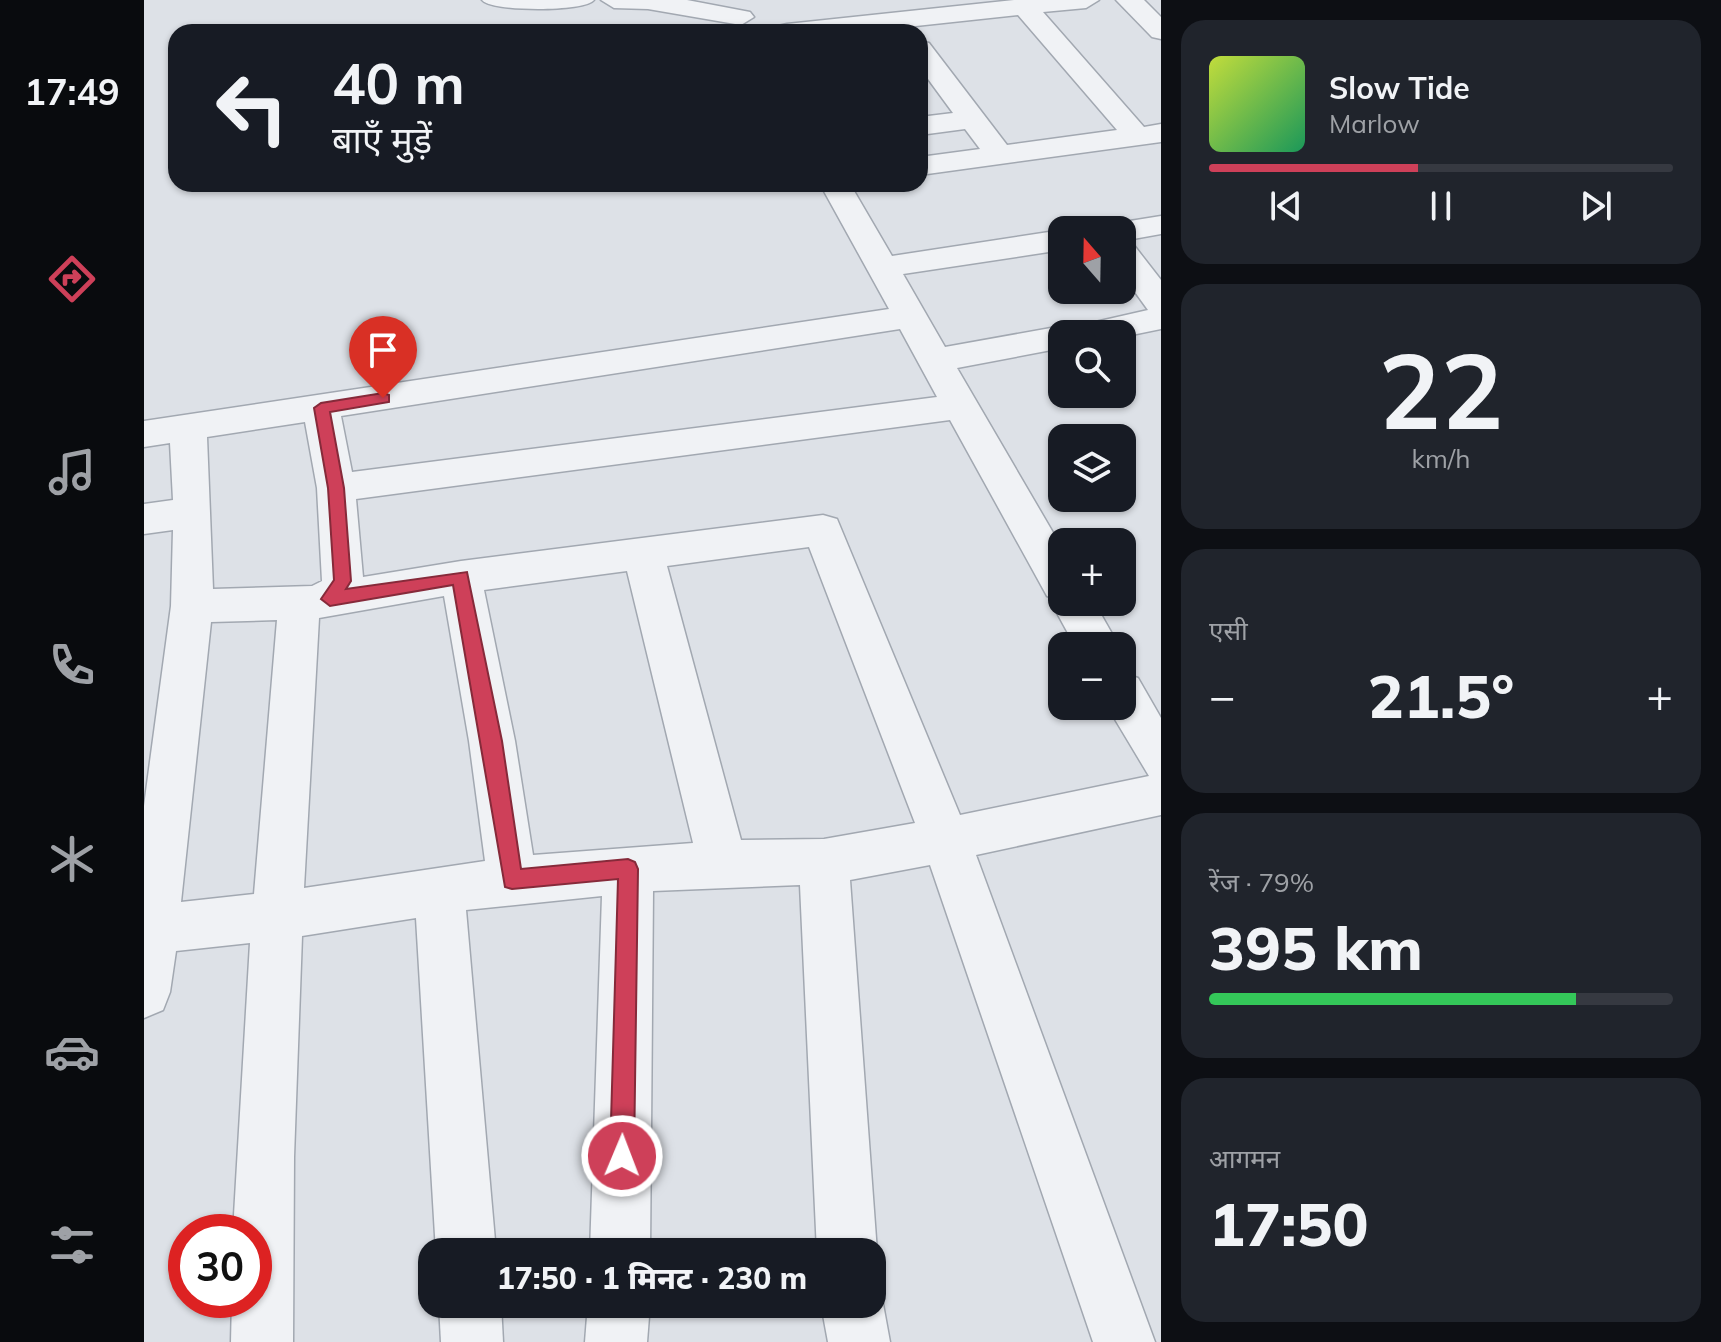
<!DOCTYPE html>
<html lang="hi">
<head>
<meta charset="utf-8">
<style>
  body { margin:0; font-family:Mulish,"Noto Sans Devanagari",sans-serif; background:#20242c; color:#f1f3f6; height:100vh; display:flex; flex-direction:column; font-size:30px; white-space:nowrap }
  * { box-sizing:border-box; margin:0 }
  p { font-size:26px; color:#9ea1a6 }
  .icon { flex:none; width:44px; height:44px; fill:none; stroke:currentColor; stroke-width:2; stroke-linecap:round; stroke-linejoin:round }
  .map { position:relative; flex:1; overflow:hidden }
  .panel { display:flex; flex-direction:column; gap:20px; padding:20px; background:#0d0f14; width:560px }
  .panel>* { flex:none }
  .hud { position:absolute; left:24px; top:24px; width:760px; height:168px; border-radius:24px; box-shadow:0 2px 6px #0004; background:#171b24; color:#f1f3f6; overflow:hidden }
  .needle { width:52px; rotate:340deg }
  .buttons { position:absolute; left:904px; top:216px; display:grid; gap:16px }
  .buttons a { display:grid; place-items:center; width:88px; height:88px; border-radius:16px; background:#171b24; box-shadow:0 2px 6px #0004; font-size:40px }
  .speed { position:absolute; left:24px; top:1214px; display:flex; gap:16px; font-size:40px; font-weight:700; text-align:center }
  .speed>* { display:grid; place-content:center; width:104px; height:104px; border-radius:50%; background:#171b24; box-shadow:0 2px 6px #0004; line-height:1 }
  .speed .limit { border:12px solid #d22; background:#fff; color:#111 }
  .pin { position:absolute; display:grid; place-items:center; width:68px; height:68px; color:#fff; margin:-82px -34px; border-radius:50% 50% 50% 0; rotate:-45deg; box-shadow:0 0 8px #0007 }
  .pin .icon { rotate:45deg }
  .me { position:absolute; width:88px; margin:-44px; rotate:1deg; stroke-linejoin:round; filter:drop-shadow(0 0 6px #0008) }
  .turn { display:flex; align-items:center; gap:28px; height:168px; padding:0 32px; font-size:36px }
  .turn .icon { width:104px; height:104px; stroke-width:2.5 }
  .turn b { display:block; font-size:56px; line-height:68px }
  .big { font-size:60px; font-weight:800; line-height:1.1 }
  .panel .tile { flex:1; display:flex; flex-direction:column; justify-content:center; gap:12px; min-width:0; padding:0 28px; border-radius:24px; background:#20242c }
  .panel .dial { align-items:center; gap:0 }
  .dial b { font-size:104px; line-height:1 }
  .song { display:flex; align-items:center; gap:24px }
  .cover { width:96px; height:96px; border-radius:12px; background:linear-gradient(135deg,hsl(70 70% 55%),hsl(150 70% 35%)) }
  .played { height:8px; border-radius:4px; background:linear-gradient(90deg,#ce4059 45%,#363941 45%) }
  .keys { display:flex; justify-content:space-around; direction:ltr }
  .heat { display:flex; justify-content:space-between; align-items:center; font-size:44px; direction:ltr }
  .charge { height:12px; border-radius:6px; background:linear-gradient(90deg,#34c759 79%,#363941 0) }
  .trip { position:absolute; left:274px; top:1238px; width:468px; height:80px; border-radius:24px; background:#171b24; box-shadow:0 2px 6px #0004; font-weight:800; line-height:80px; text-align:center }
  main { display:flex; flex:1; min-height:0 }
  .tab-bar { display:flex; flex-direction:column; width:144px; justify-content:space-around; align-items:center; background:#090b0e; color:#9ea1a6 }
  .tab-bar .icon { width:56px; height:56px }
  .tab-bar .selected { color:#ce4059 }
  .tab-bar b { font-size:36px; color:#f1f3f6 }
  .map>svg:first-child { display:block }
</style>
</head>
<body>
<main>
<nav class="tab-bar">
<b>17:49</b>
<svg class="icon selected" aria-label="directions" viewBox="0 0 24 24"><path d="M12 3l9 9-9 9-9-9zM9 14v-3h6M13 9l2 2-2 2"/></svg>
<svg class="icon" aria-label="music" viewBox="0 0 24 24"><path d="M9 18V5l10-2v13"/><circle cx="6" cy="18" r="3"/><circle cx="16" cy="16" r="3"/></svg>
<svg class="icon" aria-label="phone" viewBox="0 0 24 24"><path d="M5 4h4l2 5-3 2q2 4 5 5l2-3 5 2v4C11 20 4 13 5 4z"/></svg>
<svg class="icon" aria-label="climate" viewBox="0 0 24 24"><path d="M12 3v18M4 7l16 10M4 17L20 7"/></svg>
<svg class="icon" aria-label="car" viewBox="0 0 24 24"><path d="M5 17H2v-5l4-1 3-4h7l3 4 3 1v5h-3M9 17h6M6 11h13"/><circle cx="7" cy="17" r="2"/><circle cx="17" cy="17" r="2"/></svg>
<svg class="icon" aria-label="filters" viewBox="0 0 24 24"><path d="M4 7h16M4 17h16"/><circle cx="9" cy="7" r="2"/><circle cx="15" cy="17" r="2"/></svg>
</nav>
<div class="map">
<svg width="1017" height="1342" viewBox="0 0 1017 1342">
  <rect width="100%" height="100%" fill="#dde1e7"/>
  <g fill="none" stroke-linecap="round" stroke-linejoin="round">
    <defs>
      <g id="minor">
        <path d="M338,0H450C442,12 346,12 338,0Z"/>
        <path d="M457,0H543L606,12L610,17L597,25L504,9L470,8Z"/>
        <path d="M870,0H955L942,8L899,12L1000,127L1017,124V142L776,175V157L836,149L821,129L776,135V117L809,113L776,68V41L785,43L863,145L973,130L874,15L716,32H630L634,26L643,24Z"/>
        <path d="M972,0H1000L1017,17V39L1008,37Z"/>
        <path d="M676,184H706L748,256L918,230V250L759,274L801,347L918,326L925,328L1004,310L978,274V241L989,244L1017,280V329L978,337V334H918V348L813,368L918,548V602H950L975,646H931L907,602L909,598L903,596L806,420L212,499L219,577L317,561L679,515L693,519L816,815L1005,776L963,706H978V673L994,678L1017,718V815L832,855L1011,1342H949L786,865L706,880L733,1252L728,1264V1252H673L656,885L509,891L506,1252H446L458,896L322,910L352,1252H292L272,918L158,936L150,1157L149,1342H87L88,1300H110V1232H89L106,943L32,951L26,992L19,1010L0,1018V806L27,606L29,530L0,534V504L29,500L26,443L0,447V421L745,309ZM756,329L793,397L208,472L197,416ZM161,422L173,488L178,581L168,586L69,589L63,437ZM665,547L771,823L680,839L597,840L523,566ZM483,571L549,843L389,855L371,741L340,590ZM300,596L325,741L341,861L160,888L175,618ZM133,620L110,894L37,902L67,622Z"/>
        <path d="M1017,216V234L978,241V230H963L967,224Z"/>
        <path d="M728,1282L739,1304L746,1342H684L677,1304H728Z"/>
        <path d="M295,1304H357L359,1342H297Z"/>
        <path d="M444,1304H506L503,1342H441Z"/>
      </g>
    </defs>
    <!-- minor casing -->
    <use href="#minor" stroke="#a2a8b1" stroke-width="3"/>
    <!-- minor -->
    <use href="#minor" fill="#f0f2f5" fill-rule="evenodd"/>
  </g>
  <!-- route -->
  <path fill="#ce4059" stroke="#862a3a" stroke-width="2" d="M239,393L245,395V402L186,412L200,488L207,581L202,589L323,572L358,741L377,869L484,859L491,862L494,869L490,1156L486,1165L478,1168L470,1165L466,1156L474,879L368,889L361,887L309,585L186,606L177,599L190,580L184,488L170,408L177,403Z"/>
</svg>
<div class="buttons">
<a><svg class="needle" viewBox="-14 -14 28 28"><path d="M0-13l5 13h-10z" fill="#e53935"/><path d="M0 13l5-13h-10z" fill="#9ea1a6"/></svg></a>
<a><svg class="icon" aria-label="search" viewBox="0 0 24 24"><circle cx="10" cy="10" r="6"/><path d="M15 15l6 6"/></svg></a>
<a><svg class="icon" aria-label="layers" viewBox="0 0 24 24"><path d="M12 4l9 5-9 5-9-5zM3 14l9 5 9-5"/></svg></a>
<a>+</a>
<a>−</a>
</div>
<div class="speed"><div class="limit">30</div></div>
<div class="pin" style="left:239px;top:398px;background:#d93025"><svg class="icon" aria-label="arrive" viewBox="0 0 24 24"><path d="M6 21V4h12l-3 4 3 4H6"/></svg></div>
<svg class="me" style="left:478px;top:1156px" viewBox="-20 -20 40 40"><circle r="17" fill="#ce4059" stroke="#fff" stroke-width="3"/><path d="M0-11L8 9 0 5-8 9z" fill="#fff"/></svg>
<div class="trip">17:50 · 1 मिनट · 230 m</div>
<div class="hud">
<div class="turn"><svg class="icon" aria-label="left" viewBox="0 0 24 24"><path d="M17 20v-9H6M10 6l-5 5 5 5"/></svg><div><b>40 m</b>बाएँ मुड़ें</div></div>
</div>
</div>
<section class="panel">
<div class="tile">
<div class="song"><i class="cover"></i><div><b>Slow Tide</b><p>Marlow</p></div></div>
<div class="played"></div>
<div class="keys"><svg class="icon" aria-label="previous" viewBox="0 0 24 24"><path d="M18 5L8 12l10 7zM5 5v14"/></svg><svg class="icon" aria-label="pause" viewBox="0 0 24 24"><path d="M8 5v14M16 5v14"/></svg><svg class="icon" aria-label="next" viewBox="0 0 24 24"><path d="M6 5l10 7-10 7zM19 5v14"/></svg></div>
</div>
<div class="tile dial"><b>22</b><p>km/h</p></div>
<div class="tile"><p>एसी</p>
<div class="heat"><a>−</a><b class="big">21.5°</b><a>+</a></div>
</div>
<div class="tile"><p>रेंज · 79%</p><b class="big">395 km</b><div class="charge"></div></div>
<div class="tile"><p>आगमन</p><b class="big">17:50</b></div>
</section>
</main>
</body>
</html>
